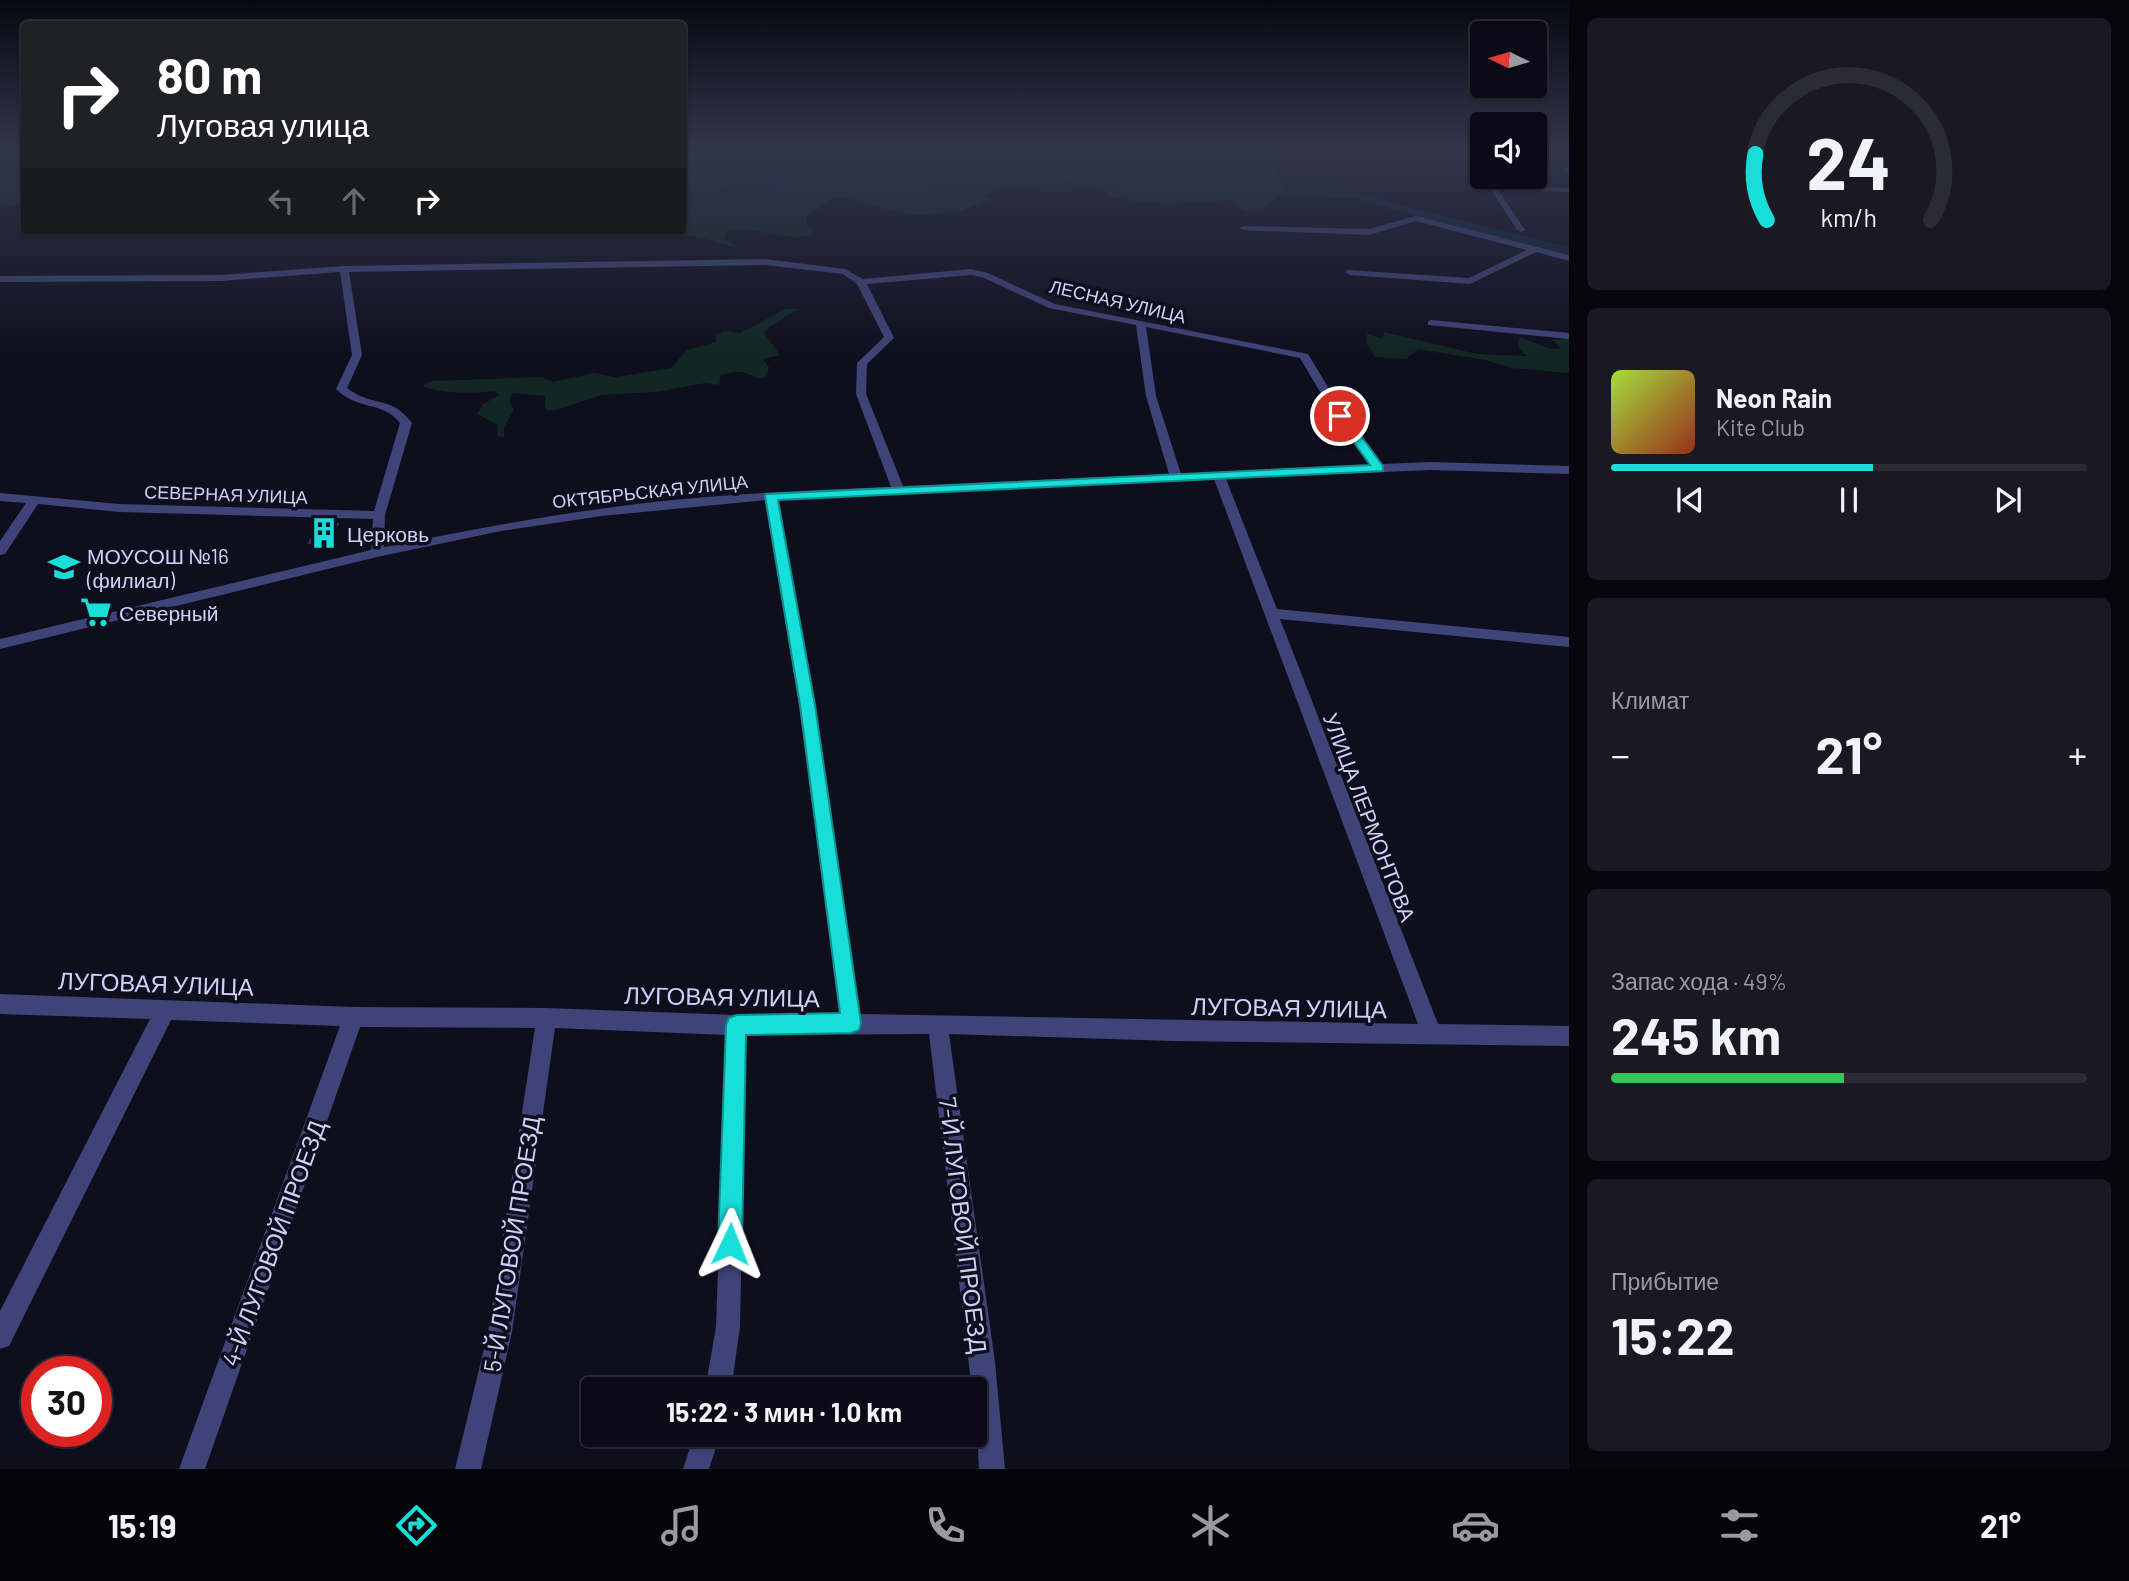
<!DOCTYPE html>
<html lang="ru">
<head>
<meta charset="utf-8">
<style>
  body { margin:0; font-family:Barlow,sans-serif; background:#191823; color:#f1f3f6; height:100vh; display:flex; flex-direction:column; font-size:26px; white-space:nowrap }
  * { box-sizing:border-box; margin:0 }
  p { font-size:23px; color:#9a9aa1 }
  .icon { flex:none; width:38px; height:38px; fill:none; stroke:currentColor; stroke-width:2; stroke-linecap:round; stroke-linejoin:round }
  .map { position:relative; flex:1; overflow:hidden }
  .sheet { display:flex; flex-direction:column; gap:18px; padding:18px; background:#06060c; width:560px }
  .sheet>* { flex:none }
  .hud { position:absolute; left:21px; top:21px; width:665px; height:214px; border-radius:7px; box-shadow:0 2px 5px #0004,0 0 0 2px #2b2b35; background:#202124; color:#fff; overflow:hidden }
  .needle { width:46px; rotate:275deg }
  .controls { position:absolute; left:1470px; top:21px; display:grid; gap:14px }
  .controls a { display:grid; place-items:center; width:77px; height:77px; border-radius:7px; background:#0b0a16; box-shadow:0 2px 5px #0004,0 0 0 2px #2b2b35; font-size:35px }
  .speed { position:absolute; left:21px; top:1356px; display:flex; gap:14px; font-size:35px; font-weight:700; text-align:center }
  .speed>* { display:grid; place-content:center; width:91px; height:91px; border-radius:50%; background:#0b0a16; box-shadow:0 2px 5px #0004,0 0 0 2px #2b2b35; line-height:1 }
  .speed .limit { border:10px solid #d22; background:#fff; color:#111 }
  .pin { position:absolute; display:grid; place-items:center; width:60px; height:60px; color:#fff; margin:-30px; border:4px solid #fff; border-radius:50%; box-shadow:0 2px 7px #0007 }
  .me { position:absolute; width:77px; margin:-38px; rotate:2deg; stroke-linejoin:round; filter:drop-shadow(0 0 5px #0008) }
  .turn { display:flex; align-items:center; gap:24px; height:147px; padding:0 21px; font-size:32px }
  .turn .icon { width:91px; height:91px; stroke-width:2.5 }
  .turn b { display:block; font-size:49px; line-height:60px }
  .lanes { display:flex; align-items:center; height:66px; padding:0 21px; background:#0003; justify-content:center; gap:35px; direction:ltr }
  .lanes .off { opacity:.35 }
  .big { font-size:52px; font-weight:700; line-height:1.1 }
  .sheet .card { flex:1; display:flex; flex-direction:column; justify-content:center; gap:10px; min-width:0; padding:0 24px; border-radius:10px; background:#191823 }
  .sheet .dial { align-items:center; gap:0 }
  .dial svg { height:182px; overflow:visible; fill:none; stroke:#2b2b35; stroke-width:7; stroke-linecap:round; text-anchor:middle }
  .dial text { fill:#f1f3f6; stroke:none }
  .song { display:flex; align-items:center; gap:21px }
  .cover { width:84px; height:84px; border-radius:10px; background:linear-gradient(135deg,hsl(80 70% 55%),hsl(10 70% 35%)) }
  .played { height:7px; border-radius:4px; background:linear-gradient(90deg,#17ded9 55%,#2b2b35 55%) }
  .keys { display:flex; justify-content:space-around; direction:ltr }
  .heat { display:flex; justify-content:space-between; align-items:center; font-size:38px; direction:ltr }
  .charge { height:10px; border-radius:5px; background:linear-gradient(90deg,#34c759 49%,#2b2b35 0) }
  .trip { position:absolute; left:581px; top:1377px; width:406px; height:70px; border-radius:7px; background:#0b0a16; box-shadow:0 2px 5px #0004,0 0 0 2px #2b2b35; font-weight:700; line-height:70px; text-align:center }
  .dock { display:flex; height:112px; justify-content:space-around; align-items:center; background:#040409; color:#9a9aa1 }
  .dock .icon { width:49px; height:49px }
  .dock .current { color:#17ded9 }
  .dock b { font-size:32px; color:#f1f3f6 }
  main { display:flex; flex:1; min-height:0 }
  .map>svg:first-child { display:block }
</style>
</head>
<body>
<main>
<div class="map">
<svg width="1569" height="1469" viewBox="0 0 1569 1469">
  <rect width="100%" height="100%" fill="#0f0e1d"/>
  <!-- green -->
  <g fill="#122623">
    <path d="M0,151H24V204L0,208Z"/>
    <path d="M683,151H1284L1274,155L1273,163L1285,190C1269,204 1246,225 1232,199L1152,202L1114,197L1097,188L1068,183L981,187L967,192L988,197V200L961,211L919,215L888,210L850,198L836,197L806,216L807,225L814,231L810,235C782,242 755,225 727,230L724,239L739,248L694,236L604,231H682Z"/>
    <path d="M786,309H798L769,327L764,333L780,355L763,359L769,367L767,376L759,379C745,371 736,370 721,375L719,385L706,383L655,392L602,395L556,410H545V396L513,393L509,400L514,410L504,427V437L497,436L498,425L477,414L483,404L499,395L495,391C472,394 444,394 422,386L431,381L542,377L553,382L594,373L615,377L671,368L687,350L716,342V335L725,331L740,333Z"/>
    <path d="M1384,332L1477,354L1527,356L1518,347L1519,337L1551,349H1561L1553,340L1569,338V373L1512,368L1485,360L1418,349L1406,359L1375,357L1366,342L1367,334L1383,339Z"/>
  </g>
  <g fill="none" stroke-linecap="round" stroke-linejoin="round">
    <!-- river -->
    <path fill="#0d2237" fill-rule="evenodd" d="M858,173L984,188L998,182L1057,176L1101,181L1129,194L1169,198L1289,190L1356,192L1423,211L1569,247V255L1415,216L1355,198L1289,196L1169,204L1127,200L1095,186L1057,182L1001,188L986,195L858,179L695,197L682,194V187L696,191Z"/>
  </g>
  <!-- building -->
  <path fill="#1e1c3c" stroke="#343066" stroke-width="2" d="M321,523L338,524L327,543H309Z"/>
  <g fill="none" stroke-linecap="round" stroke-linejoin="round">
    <!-- minor -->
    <g fill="#3e4378" fill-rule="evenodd">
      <path d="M1569,165V175L1562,168Z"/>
      <path d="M1489,186L1569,188V192L1498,190L1525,230L1521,232L1517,230Z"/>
      <path d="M1416,216L1569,255V261L1536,252L1470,284L1350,275L1346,272L1347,270L1469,278L1527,250L1416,221L1369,235L1243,230L1239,228L1243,226L1369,229Z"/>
      <path d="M765,259L845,269L863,279L971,269L988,273L1055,304L1308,354L1345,415L1382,464L1430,462L1569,466V474L1430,470L1226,479L1277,609L1569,637V647L1280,619L1438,1024L1569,1026V1046L1173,1041L949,1034L995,1362L1005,1469H979L975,1390H972L929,1034L746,1035L740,1327L731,1390H705L716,1327L726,1035L555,1028L512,1332L481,1469H455L488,1332L535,1028L360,1027L205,1469H179L340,1026L171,1020L9,1346L0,1349V1311L150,1019L0,1014V994L353,1007L546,1008L736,1015H840L799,705L766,500L602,516L501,531L377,557L0,649V639L371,550L373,519L119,512L38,504L5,554L0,555V541L26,503L0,501V493L119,504L374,511L400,423C383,401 356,410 336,389L352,355L340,272L221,281L0,282V276L221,275L344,266ZM765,265L843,274L857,284L884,337L857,363L856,394L891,487C793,491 695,495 599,509C526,519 455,533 384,547L385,515L412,423C390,394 373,408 347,388L362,355L349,272ZM971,275L982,277L1049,308L1136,325L1146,396L1169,474L903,486L866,394L867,364L894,338L867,284ZM1146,327L1300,358L1334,416L1371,465L1181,474L1156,396ZM1214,479L1418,1024L860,1014L815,705L778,499Z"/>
      <path d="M1431,320L1569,333V339L1428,325V321Z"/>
      <path d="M694,1435H720L709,1469H683Z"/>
    </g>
  </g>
  <!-- sky -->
  <linearGradient id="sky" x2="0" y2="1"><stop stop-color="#080810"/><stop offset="0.42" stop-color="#31364c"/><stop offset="1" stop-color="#31364c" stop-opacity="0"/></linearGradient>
  <rect width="1569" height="357" fill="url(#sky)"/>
  <!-- route -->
  <path fill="#17ded9" stroke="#0f908d" stroke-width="2" d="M1340,412L1344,413L1383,466V471L778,500L815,705L861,1023L859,1030L851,1033L746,1035L742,1244L738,1253L730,1256L722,1253L718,1244L726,1025L729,1018L736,1015L840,1013L800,705L765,496L766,494L1370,465L1335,416Z"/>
  <!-- icons -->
  <defs>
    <symbol id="building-bare" viewBox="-9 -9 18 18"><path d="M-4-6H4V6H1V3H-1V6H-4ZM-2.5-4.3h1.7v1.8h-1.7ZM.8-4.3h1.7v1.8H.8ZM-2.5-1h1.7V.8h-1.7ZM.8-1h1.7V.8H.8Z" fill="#17ded9" stroke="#0f0e1d" stroke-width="2.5" paint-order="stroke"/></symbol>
    <symbol id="school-bare" viewBox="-9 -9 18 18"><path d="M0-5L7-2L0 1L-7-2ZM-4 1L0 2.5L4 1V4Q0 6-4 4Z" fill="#17ded9" stroke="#0f0e1d" stroke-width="2.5" paint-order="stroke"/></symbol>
    <symbol id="supermarket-bare" viewBox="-9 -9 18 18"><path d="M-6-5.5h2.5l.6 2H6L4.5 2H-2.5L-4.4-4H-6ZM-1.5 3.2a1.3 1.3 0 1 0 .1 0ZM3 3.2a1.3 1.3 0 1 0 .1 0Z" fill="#17ded9" stroke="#0f0e1d" stroke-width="2.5" paint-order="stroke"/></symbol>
  </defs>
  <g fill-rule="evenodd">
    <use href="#building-bare" x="302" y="511" width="44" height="44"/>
    <use href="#school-bare" x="42" y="545" width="44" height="44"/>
    <use href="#supermarket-bare" x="74" y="590" width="44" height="44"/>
  </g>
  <g text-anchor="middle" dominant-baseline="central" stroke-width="7" stroke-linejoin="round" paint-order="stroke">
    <!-- far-street labels -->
    <g font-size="18" fill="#cfd0fa" stroke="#0f0e1d">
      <text transform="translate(1118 301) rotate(13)">ЛЕСНАЯ УЛИЦА</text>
      <text transform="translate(650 491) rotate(-6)">ОКТЯБРЬСКАЯ УЛИЦА</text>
      <text transform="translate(226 494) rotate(2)">СЕВЕРНАЯ УЛИЦА</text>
    </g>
    <!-- poi labels -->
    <g font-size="21" fill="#cfd0fa" stroke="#0f0e1d" text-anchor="start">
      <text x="347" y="533">Церковь</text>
      <text x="87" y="555">МОУСОШ №16<tspan x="87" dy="24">(филиал)</tspan></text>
      <text x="119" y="612">Северный</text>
    </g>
    <!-- street labels -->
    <g font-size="21" fill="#cfd0fa" stroke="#0f0e1d">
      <text transform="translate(1370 817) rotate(69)">УЛИЦА ЛЕРМОНТОВА</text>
    </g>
    <!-- near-street labels -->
    <g font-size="24" fill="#cfd0fa" stroke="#0f0e1d">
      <text transform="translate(156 983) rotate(2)">ЛУГОВАЯ УЛИЦА</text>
      <text transform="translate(722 996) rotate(1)">ЛУГОВАЯ УЛИЦА</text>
      <text transform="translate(1289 1007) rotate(1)">ЛУГОВАЯ УЛИЦА</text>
      <text transform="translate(964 1225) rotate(83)">7-Й ЛУГОВОЙ ПРОЕЗД</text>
      <text transform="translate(273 1243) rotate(-70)">4-Й ЛУГОВОЙ ПРОЕЗД</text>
      <text transform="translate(511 1244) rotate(-81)">5-Й ЛУГОВОЙ ПРОЕЗД</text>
    </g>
  </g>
</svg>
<div class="controls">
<a><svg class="needle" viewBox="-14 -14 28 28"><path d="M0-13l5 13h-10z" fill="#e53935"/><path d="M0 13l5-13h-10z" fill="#9a9aa1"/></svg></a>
<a><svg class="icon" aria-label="sound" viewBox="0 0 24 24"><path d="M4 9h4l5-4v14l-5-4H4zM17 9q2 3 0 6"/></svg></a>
</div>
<div class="speed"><div class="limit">30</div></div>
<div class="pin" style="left:1340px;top:416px;background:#d93025"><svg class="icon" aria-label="arrive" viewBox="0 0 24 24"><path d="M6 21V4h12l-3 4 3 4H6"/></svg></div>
<svg class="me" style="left:730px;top:1244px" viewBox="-20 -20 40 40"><path d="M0-17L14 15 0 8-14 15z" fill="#17ded9" stroke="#fff" stroke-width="4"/></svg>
<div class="trip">15:22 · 3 мин · 1.0 km</div>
<div class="hud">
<div class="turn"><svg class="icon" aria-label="right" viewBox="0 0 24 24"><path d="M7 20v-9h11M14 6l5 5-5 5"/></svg><div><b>80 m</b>Луговая улица</div></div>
<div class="lanes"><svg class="icon off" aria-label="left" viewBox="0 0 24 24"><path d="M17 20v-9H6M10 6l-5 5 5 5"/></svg><svg class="icon off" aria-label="ahead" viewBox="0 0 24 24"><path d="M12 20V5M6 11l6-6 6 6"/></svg><svg class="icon" aria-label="right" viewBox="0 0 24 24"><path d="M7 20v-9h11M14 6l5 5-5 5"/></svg></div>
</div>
</div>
<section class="sheet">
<div class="card dial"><svg viewBox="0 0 100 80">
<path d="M14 69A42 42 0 1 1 86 69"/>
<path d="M14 69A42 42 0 0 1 9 40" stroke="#17ded9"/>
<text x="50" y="56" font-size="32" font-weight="700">24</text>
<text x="50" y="72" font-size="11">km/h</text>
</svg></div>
<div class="card">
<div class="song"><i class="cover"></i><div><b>Neon Rain</b><p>Kite Club</p></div></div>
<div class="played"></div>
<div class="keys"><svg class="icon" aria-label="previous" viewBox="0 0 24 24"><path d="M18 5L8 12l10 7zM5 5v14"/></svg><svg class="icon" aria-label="pause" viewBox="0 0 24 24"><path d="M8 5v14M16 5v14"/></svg><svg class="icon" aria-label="next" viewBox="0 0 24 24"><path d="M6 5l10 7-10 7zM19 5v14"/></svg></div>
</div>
<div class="card"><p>Климат</p>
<div class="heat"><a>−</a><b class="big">21°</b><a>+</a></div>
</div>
<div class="card"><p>Запас хода · 49%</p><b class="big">245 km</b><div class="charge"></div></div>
<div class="card"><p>Прибытие</p><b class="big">15:22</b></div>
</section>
</main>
<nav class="dock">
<b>15:19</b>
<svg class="icon current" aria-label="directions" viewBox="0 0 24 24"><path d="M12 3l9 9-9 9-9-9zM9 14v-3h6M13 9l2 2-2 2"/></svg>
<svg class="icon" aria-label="music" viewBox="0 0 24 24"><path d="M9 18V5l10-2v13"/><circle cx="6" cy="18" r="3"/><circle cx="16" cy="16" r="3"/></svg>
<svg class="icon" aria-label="phone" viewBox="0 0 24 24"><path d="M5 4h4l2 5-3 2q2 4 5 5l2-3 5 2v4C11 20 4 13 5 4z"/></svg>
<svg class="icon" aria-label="climate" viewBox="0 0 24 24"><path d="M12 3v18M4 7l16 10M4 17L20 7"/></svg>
<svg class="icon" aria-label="car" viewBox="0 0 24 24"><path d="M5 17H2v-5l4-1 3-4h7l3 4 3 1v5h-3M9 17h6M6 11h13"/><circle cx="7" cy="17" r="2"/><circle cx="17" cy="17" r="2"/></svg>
<svg class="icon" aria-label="filters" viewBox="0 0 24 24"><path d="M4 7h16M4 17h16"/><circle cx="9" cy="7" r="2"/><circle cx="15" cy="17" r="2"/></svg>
<b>21°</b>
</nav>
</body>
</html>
